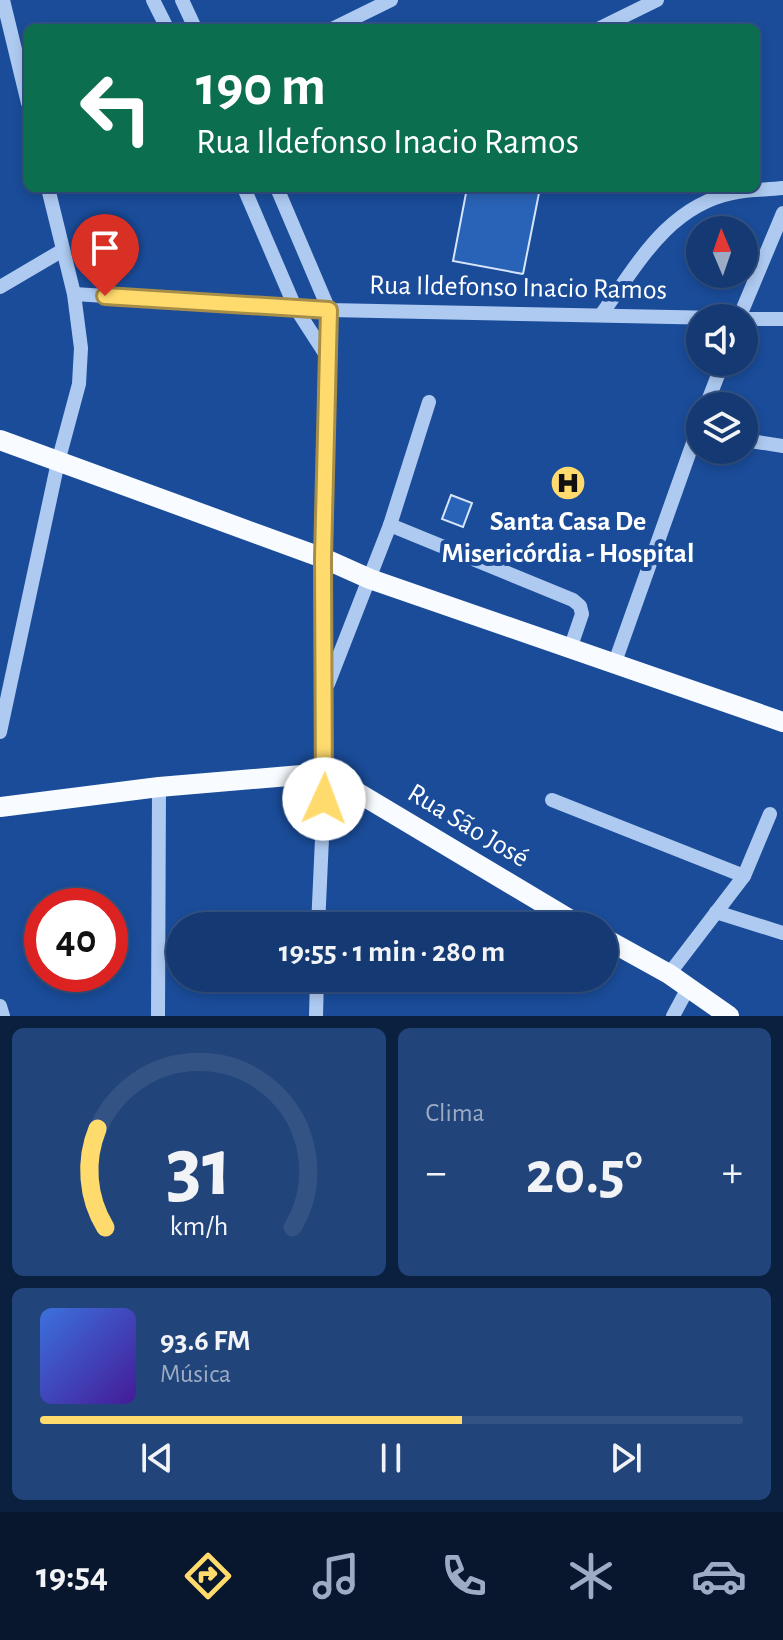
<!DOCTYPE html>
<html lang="pt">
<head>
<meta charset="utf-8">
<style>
  body { margin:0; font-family:"Alegreya Sans",sans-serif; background:#21447b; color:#f1f3f6; height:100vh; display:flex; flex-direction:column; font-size:30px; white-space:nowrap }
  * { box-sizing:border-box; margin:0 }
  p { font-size:26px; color:#9dacc4 }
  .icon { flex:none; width:44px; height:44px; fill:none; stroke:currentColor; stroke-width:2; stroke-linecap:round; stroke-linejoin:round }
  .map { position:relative; height:1016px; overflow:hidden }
  .side { display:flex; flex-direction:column; gap:12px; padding:12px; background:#0b1f3f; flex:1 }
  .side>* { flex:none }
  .guide { position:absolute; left:24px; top:24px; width:736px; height:168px; border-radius:12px; box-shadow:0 4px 12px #0003,0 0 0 2px #335385; background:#0b6e4f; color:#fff; overflow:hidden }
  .needle { width:52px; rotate:358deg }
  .buttons { position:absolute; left:686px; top:216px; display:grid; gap:16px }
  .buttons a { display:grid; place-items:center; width:72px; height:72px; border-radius:50%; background:#143973; box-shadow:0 4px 12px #0003,0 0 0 2px #335385; font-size:40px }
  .speed { position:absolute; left:24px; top:888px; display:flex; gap:16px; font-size:40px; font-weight:700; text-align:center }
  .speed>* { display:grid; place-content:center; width:104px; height:104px; border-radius:50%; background:#143973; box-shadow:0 4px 12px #0003,0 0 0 2px #335385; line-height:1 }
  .speed .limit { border:12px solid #d22; background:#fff; color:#111 }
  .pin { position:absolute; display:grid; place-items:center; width:68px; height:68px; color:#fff; margin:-82px -34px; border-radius:50% 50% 50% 0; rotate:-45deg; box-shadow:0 0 8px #0007 }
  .pin .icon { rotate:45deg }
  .me { position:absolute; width:88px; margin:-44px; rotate:2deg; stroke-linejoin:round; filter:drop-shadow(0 0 6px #0008) }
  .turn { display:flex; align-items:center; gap:28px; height:168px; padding:0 40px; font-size:36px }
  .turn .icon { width:104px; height:104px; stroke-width:2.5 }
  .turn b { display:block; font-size:56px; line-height:68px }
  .big { font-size:60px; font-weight:600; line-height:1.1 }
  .side .widget { flex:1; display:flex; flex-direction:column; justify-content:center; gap:12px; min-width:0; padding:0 28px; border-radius:12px; background:#21447b }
  .side .dial { align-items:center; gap:0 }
  .dial svg { height:208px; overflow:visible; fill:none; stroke:#335385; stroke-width:7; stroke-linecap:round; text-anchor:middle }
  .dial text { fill:#f1f3f6; stroke:none }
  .song { display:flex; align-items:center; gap:24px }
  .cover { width:96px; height:96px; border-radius:12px; background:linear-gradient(135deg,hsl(220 70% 55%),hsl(260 70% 35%)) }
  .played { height:8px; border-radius:4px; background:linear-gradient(90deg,#ffdb6e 60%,#335385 60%) }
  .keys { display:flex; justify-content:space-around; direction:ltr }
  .heat { display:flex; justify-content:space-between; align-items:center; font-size:44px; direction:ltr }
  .side .tiles { flex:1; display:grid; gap:12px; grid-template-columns:1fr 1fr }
  .widget:last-child { grid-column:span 2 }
  .trip { position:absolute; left:166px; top:912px; width:452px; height:80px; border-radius:40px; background:#143973; box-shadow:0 4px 12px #0003,0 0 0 2px #335385; font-weight:600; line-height:80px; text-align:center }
  .menu { display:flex; height:128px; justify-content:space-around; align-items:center; background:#08172e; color:#9dacc4 }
  .menu .icon { width:56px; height:56px }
  .menu .current { color:#ffdb6e }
  .menu b { font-size:36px; color:#f1f3f6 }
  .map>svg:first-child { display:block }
</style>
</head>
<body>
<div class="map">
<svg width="783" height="1016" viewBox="0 0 783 1016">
  <rect width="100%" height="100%" fill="#1a4c99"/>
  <!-- building -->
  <g fill="#2963b7" stroke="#d6e5fc" stroke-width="2">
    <path d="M467,188H540L523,274L453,261Z"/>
    <path d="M451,495L472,503L463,527L442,519Z"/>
  </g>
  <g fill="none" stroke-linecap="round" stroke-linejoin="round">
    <!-- minor -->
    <g stroke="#aecaf1" stroke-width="14">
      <path d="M3,0L28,103"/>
      <path d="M153,0L167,28"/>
      <path d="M182,0L195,28"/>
      <path d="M334,28L391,0"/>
      <path d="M600,28L657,0"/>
      <path d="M244,188L295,307L326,355"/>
      <path d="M277,188L329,310L323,558L325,773L318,926"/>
      <path d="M0,287L63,250"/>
      <path d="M74,294L329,310L721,318"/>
      <path d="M601,315C637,265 668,206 733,193C749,189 767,190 783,188"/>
      <path d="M739,318L783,213"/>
      <path d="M744,319H783"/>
      <path d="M706,406L723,362"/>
      <path d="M744,440L783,446"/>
      <path d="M390,525L573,600L580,606L582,614L570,649"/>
      <path d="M615,662L700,423"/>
      <path d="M328,684L390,525L429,402"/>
      <path d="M0,732L58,462L79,384L81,348L74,294L48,188"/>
      <path d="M552,800L744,876"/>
      <path d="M716,912L783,933"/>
      <path d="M669,974L744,876L770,814"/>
      <path d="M0,1006L3,1016"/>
      <path d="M158,1016L159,787"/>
      <path d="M316,1016L317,978"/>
      <path d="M673,1016L688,988"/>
    </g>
    <!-- major -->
    <g stroke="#f8fbff" stroke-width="20">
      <path d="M0,440L323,558L370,579L783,722"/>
      <path d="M0,807L159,787L325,773L581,926"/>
      <path d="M604,938L669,974L729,1016"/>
    </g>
  </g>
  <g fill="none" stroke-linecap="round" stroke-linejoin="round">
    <defs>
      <path id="route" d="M105,296L329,310L323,558L324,799"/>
    </defs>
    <!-- route casing -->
    <use href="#route" stroke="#a68e48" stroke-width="20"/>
    <!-- route -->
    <use href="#route" stroke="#ffdb6e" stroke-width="14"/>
  </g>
  <!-- icons -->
  <defs>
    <symbol id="hospital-disc" viewBox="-11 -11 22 22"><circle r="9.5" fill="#ffdb6e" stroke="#1a4c99"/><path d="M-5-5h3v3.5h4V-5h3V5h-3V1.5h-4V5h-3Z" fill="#111"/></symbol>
  </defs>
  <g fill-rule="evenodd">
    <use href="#hospital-disc" x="548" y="463" width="40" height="40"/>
  </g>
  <g text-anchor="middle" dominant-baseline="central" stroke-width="8" stroke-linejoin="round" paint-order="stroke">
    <!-- street labels -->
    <g font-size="28" fill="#fff" stroke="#1a4c99">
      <text transform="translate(518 288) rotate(1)">Rua Ildefonso Inacio Ramos</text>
      <text transform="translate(468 826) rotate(31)">Rua São José</text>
    </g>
    <!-- poi labels -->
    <g font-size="28" font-weight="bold" fill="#fff" stroke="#1a4c99">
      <text x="568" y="522">Santa Casa De<tspan x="568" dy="32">Misericórdia - Hospital</tspan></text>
    </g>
  </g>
</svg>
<div class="buttons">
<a><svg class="needle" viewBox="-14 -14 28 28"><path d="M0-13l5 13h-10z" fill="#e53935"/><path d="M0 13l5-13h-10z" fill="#9dacc4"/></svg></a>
<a><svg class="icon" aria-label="sound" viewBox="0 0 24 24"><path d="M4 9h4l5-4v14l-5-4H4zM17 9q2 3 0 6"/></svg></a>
<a><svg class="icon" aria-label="layers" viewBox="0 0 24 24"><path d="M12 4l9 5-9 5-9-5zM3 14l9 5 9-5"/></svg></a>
</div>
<div class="speed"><div class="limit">40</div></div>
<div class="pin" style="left:105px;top:296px;background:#d93025"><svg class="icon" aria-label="arrive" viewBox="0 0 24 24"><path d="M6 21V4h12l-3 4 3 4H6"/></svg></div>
<svg class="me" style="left:324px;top:799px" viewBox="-20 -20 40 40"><circle r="19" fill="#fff"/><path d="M0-13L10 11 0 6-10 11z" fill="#ffdb6e"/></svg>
<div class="trip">19:55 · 1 min · 280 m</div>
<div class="guide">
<div class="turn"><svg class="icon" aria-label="left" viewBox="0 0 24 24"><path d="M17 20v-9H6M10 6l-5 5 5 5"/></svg><div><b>190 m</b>Rua Ildefonso Inacio Ramos</div></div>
</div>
</div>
<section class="side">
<div class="tiles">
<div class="widget dial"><svg viewBox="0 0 100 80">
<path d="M14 69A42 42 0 1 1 86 69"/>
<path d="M14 69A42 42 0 0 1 11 31" stroke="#ffdb6e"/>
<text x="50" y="56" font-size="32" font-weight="700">31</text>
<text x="50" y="72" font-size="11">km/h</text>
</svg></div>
<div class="widget"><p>Clima</p>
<div class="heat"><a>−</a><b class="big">20.5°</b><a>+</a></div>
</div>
<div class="widget">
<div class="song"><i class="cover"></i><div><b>93.6 FM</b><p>Música</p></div></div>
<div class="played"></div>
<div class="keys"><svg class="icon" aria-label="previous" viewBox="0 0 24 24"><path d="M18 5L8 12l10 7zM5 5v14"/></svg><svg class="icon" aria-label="pause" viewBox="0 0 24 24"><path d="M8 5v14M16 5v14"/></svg><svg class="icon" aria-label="next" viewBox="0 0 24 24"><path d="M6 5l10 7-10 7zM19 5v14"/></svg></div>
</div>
</div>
</section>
<nav class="menu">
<b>19:54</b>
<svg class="icon current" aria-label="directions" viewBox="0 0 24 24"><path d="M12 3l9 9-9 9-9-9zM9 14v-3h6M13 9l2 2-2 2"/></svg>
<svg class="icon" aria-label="music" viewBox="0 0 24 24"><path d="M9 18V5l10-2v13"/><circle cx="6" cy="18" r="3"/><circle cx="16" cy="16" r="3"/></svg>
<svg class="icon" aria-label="phone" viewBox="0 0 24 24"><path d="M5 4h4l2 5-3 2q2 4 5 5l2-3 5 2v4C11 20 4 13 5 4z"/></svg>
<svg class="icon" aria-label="climate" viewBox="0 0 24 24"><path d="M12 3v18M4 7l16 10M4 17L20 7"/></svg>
<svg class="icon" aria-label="car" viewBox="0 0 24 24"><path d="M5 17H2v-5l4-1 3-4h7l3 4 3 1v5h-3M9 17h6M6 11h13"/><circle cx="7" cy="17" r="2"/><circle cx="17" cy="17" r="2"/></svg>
</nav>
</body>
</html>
